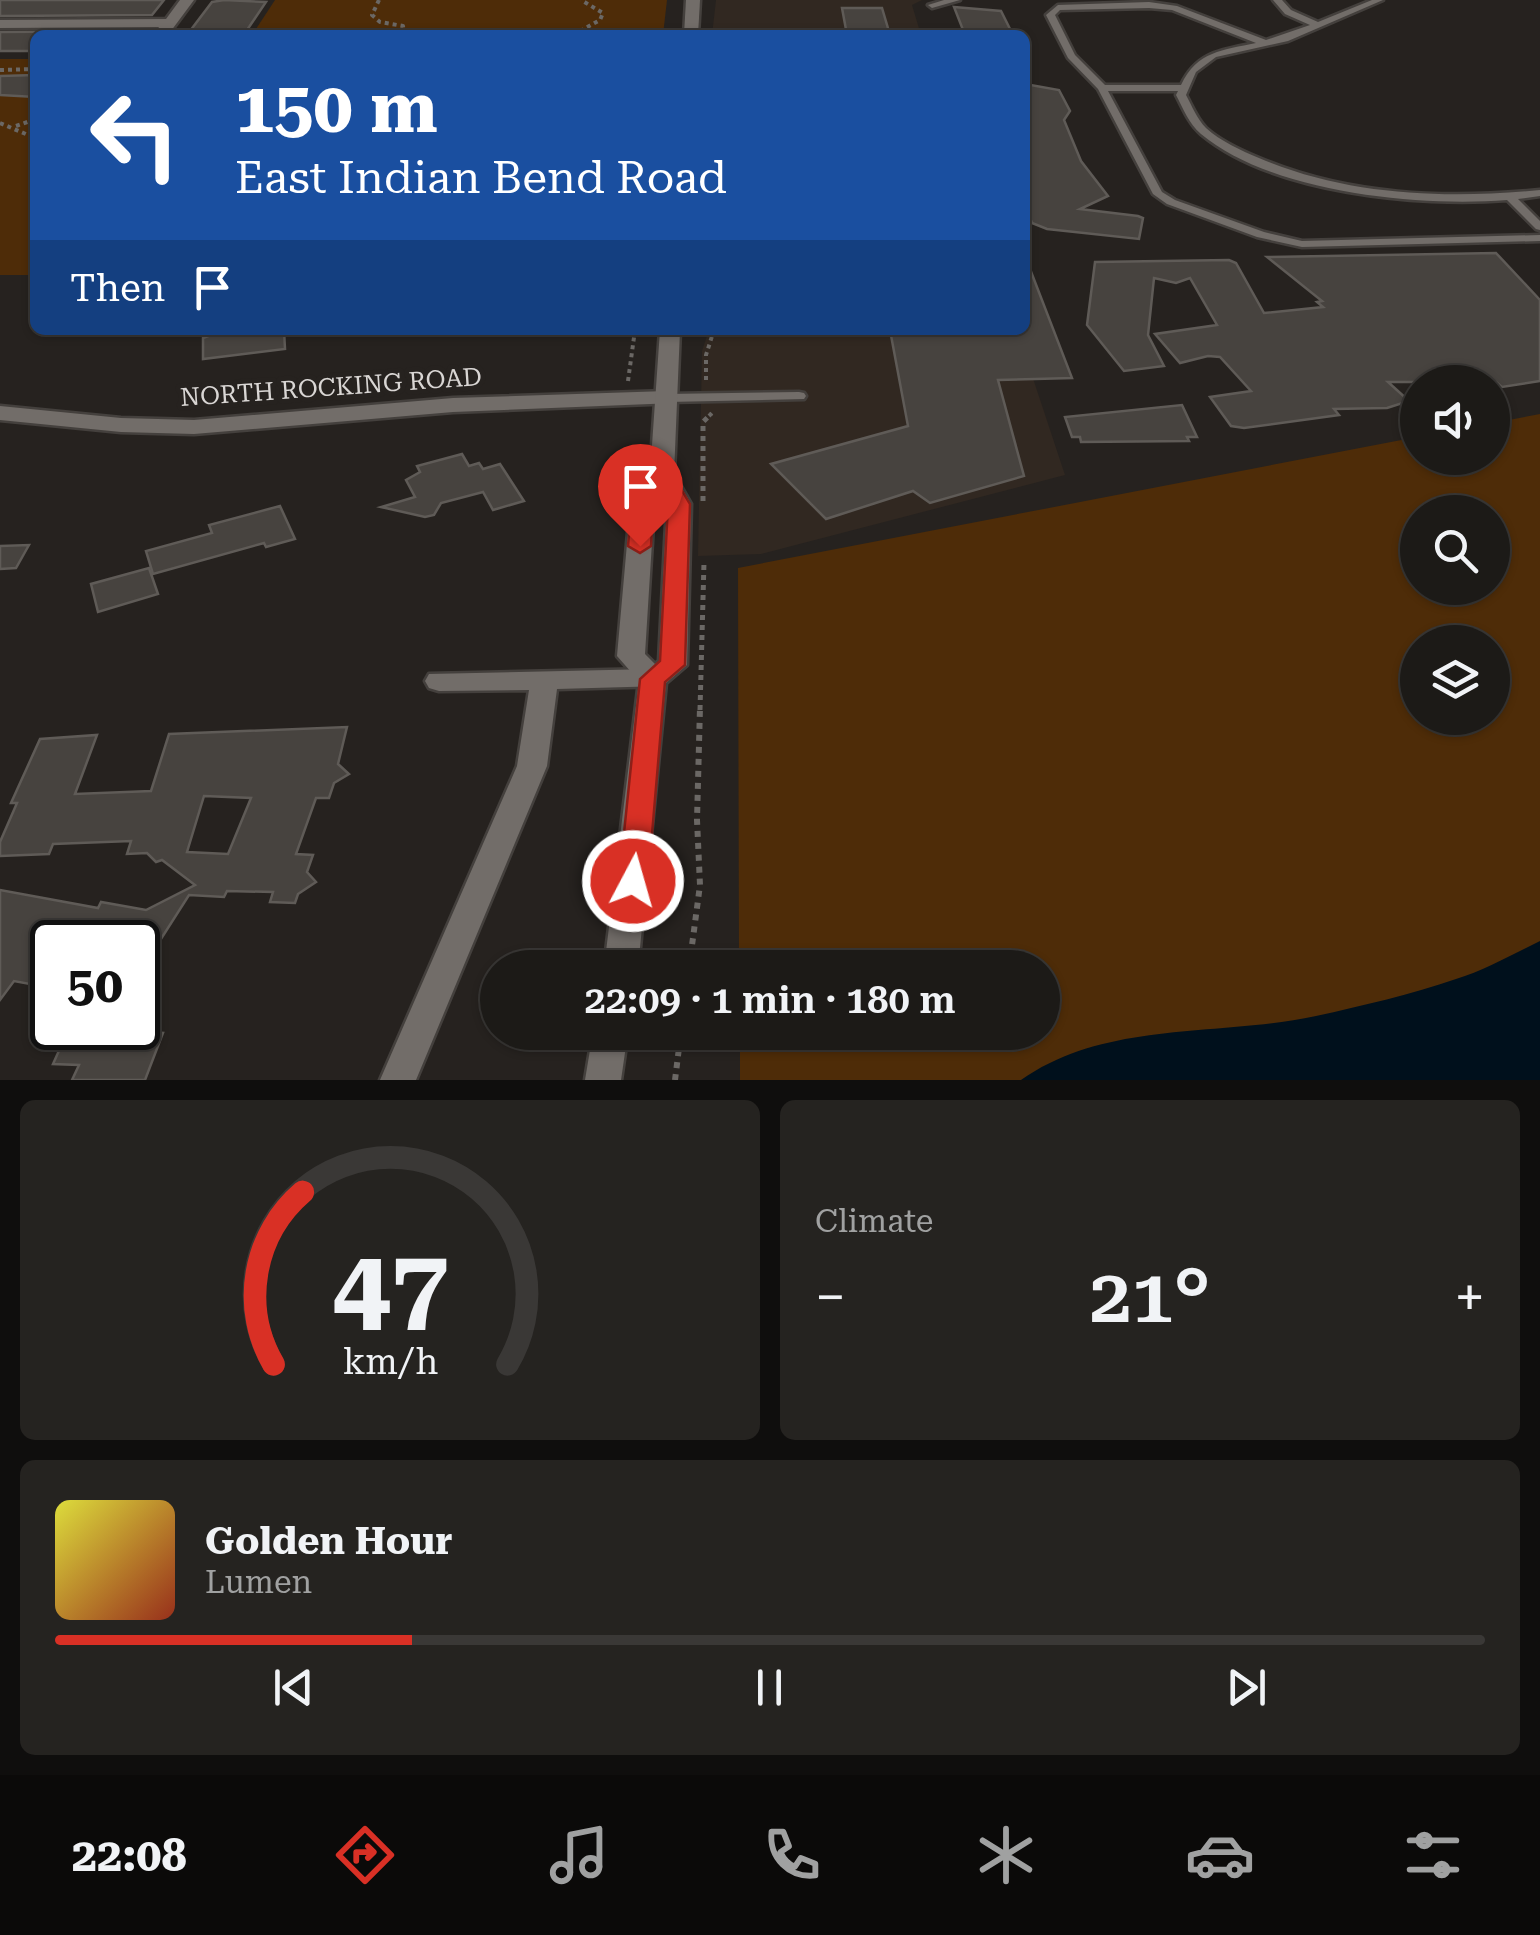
<!DOCTYPE html>
<html lang="en">
<head>
<meta charset="utf-8">
<style>
  body { margin:0; font-family:"Roboto Serif",serif; background:#252320; color:#f1f3f6; height:100vh; display:flex; flex-direction:column; font-size:38px; white-space:nowrap }
  * { box-sizing:border-box; margin:0 }
  p { font-size:32px; color:#a0a1a1 }
  .icon { flex:none; width:55px; height:55px; fill:none; stroke:currentColor; stroke-width:2; stroke-linecap:round; stroke-linejoin:round }
  .map { position:relative; height:1080px; overflow:hidden }
  .drawer { display:flex; flex-direction:column; gap:20px; padding:20px; background:#0f0e0d; flex:1 }
  .drawer>* { flex:none }
  .hud { position:absolute; left:30px; top:30px; width:1000px; height:305px; border-radius:15px; box-shadow:0 2px 8px #0004,0 0 0 2px #3a3836; background:#1a4fa0; color:#fff; overflow:hidden }
  .buttons { position:absolute; left:1400px; top:365px; display:grid; gap:20px }
  .buttons a { display:grid; place-items:center; width:110px; height:110px; border-radius:50%; background:#1c1a17; box-shadow:0 2px 8px #0004,0 0 0 2px #3a3836; font-size:50px }
  .speed { position:absolute; left:30px; top:920px; display:flex; gap:20px; font-size:50px; font-weight:700; text-align:center }
  .speed>* { display:grid; place-content:center; width:130px; height:130px; border-radius:50%; background:#1c1a17; box-shadow:0 2px 8px #0004,0 0 0 2px #3a3836; line-height:1 }
  .speed .limit { border:5px solid #111; border-radius:15px; background:#fff; color:#111 }
  .pin { position:absolute; display:grid; place-items:center; width:85px; height:85px; color:#fff; margin:-102px -42px; border-radius:50% 50% 50% 0; rotate:-45deg; box-shadow:0 0 10px #0007 }
  .pin .icon { rotate:45deg }
  .me { position:absolute; width:110px; margin:-55px; rotate:6deg; stroke-linejoin:round; filter:drop-shadow(0 0 8px #0008) }
  .turn { display:flex; align-items:center; gap:35px; height:210px; padding:0 40px; font-size:45px }
  .turn .icon { width:130px; height:130px; stroke-width:2.5 }
  .turn b { display:block; font-size:70px; line-height:85px }
  .then { display:flex; align-items:center; height:95px; padding:0 40px; background:#0003; gap:20px; font-size:38px }
  .big { font-size:75px; font-weight:600; line-height:1.1 }
  .drawer .tile { flex:1; display:flex; flex-direction:column; justify-content:center; gap:15px; min-width:0; padding:0 35px; border-radius:15px; background:#252320 }
  .drawer .dial { align-items:center; gap:0 }
  .dial svg { height:260px; overflow:visible; fill:none; stroke:#3a3836; stroke-width:7; stroke-linecap:round; text-anchor:middle }
  .dial text { fill:#f1f3f6; stroke:none }
  .song { display:flex; align-items:center; gap:30px }
  .cover { width:120px; height:120px; border-radius:15px; background:linear-gradient(135deg,hsl(60 70% 55%),hsl(10 70% 35%)) }
  .played { height:10px; border-radius:5px; background:linear-gradient(90deg,#d93025 25%,#3a3836 25%) }
  .keys { display:flex; justify-content:space-around; direction:ltr }
  .heat { display:flex; justify-content:space-between; align-items:center; font-size:55px; direction:ltr }
  .drawer .tiles { flex:1; display:grid; gap:20px; grid-template-columns:1fr 1fr }
  .tile:last-child { grid-column:span 2 }
  .trip { position:absolute; left:480px; top:950px; width:580px; height:100px; border-radius:50px; background:#1c1a17; box-shadow:0 2px 8px #0004,0 0 0 2px #3a3836; font-weight:600; line-height:100px; text-align:center }
  .tabs { display:flex; height:160px; justify-content:space-around; align-items:center; background:#0b0a09; color:#a0a1a1 }
  .tabs .icon { width:70px; height:70px }
  .tabs .current { color:#d93025 }
  .tabs b { font-size:45px; color:#f1f3f6 }
  .map>svg:first-child { display:block }
</style>
</head>
<body>
<div class="map">
<svg width="1540" height="1080" viewBox="0 0 1540 1080">
  <rect width="100%" height="100%" fill="#26221f"/>
  <!-- built -->
  <g fill="#312821">
    <path d="M716,0H922L912,5L921,35H712Z"/>
    <path d="M709,330H1017L1065,475L761,554L698,556L702,351Z"/>
  </g>
  <!-- green -->
  <g fill="#4e2c08" fill-rule="evenodd">
    <path d="M275,0H667L663,35H252Z"/>
    <rect x="0" y="59" width="35" height="216"/>
    <path d="M1540,414V1080H740V1033L1042,1032V968L739,967L738,568L1417,437L1418,458H1492L1493,423ZM1418,512H1492V588H1418ZM1418,642H1492V718H1418Z"/>
  </g>
  <!-- water -->
  <path fill="#00101c" d="M1540,941V1080H1021C1106,1020 1218,1037 1316,1016C1362,1006 1412,994 1456,979C1485,970 1513,954 1540,941Z"/>
  <!-- building -->
  <g fill="#47433f" stroke="#5f5b57" stroke-width="2.5" fill-rule="evenodd">
    <path d="M0,0H164L152,15L0,16Z"/>
    <path d="M224,0L266,2L245,33L187,35L212,2Z"/>
    <path d="M954,7L1001,11L1013,35H965Z"/>
    <path d="M842,8H882L890,35H847Z"/>
    <path d="M140,31L136,35H35V51H0V32Z"/>
    <path d="M35,75V97L0,95V76Z"/>
    <path d="M1025,84L1059,90L1070,111L1064,120L1081,161L1108,196L1080,209L1138,216L1143,218L1139,239L1047,229L1032,223L1025,205Z"/>
    <path d="M1496,253L1540,300V381L1502,387L1496,382H1388L1409,401L1387,408L1334,409L1339,415L1244,428L1231,426L1210,397L1251,391L1220,357L1208,356L1180,363L1155,334L1217,325L1190,278L1176,283L1154,278L1148,335L1164,366L1124,371L1087,325L1095,262L1229,260L1236,263L1264,313L1323,307L1317,302L1322,301L1267,257Z"/>
    <path d="M1025,256L1072,378L998,380L1024,476L930,503L913,491L826,519L771,464L908,426L890,330H1025Z"/>
    <path d="M224,330H284L285,349L203,359V338Z"/>
    <path d="M1182,405L1197,437H1187L1189,441L1081,442L1080,437H1072L1065,417Z"/>
    <path d="M462,454L469,466L479,463L483,469L500,464L524,501L493,510L483,492L441,503L434,515L425,517L381,507L415,497L406,480L420,472L417,466Z"/>
    <path d="M280,506L295,539L266,547L264,543L153,574L146,551L212,533L209,525Z"/>
    <path d="M29,545L16,568L0,569V546Z"/>
    <path d="M149,568L158,594L98,612L91,584Z"/>
    <path d="M347,727L338,764L349,774L334,783L329,798H316L296,854L313,855L307,872L316,882L298,894L295,903L270,902L273,892L227,891L224,897L189,895L138,975V942H52V988L14,981L0,1000V890L98,908L101,902L146,910L195,885L162,860L156,862L147,853L127,854L131,841L53,844L49,854L0,856V842L17,803H11L40,739L97,735L75,794L151,791L169,734ZM204,796L251,798L228,854L187,852Z"/>
    <path d="M91,1028L163,1033L145,1080H72L79,1065L53,1064L66,1035H88Z"/>
  </g>
  <g fill="none" stroke-linecap="round" stroke-linejoin="round">
    <defs>
      <g id="service">
        <path d="M944,0H960L932,8L928,5Z"/>
        <path d="M1273,0H1282L1291,10L1318,22L1372,0H1383L1288,41L1216,57L1196,72L1186,95C1192,106 1197,119 1206,128C1220,141 1242,151 1259,158C1348,196 1446,199 1540,190V196L1518,199L1540,221V230L1536,229L1507,200C1418,207 1272,193 1201,134C1189,124 1183,108 1176,95L1178,91H1108L1162,192L1175,200L1264,232L1302,241L1540,235V241L1302,247L1257,237L1167,204L1153,194L1098,89L1068,58L1046,15L1058,5L1149,2L1177,6L1266,40L1310,25L1285,14ZM1149,8L1172,10L1256,43C1223,50 1197,51 1181,85H1105L1075,55L1055,15L1060,10Z"/>
        <path d="M799,392L804,393L806,396L804,399L667,402L660,398L667,394Z"/>
      </g>
      <g id="minor">
        <path d="M180,0H194L168,35H154L159,27L0,28V20L166,19Z"/>
        <path d="M667,391L678,398L675,403L453,412L194,434L121,432L0,420V406L121,418L194,420L453,398Z"/>
        <path d="M653,669L663,672L667,679L663,686L557,689L547,766L416,1080H380L517,766L529,690L439,691L429,688L425,681L429,674Z"/>
      </g>
      <g id="secondary">
        <path d="M686,0H700L698,35H684Z"/>
        <path d="M660,330H680L674,474L691,504L687,665L666,683L638,968H604L639,681L617,656L630,510L650,474ZM662,495L667,504L659,661L655,664L645,654L654,510Z"/>
        <path d="M593,1032H628L621,1080H585Z"/>
      </g>
    </defs>
    <!-- service casing -->
    <use href="#service" stroke="#44403d" stroke-width="5"/>
    <!-- minor casing -->
    <use href="#minor" stroke="#44403d" stroke-width="5"/>
    <!-- secondary casing -->
    <use href="#secondary" stroke="#44403d" stroke-width="5"/>
    <!-- path-far2 -->
    <g stroke="#6b6865" stroke-width="4" stroke-dasharray="4 4" stroke-linecap="butt">
      <path d="M379,0L372,15L380,22L403,26L404,35"/>
      <path d="M573,35L600,20L603,13L581,0"/>
      <path d="M0,70L35,69"/>
      <path d="M0,123L35,138"/>
      <path d="M16,126L33,120"/>
      <path d="M706,380V355L714,330"/>
      <path d="M628,381L635,330"/>
      <path d="M709,416L713,412"/>
    </g>
    <!-- path-far1 -->
    <g stroke="#6b6865" stroke-width="5" stroke-dasharray="5 5" stroke-linecap="butt">
      <path d="M703,501V422L711,414"/>
      <path d="M700,710L704,562"/>
    </g>
    <!-- path -->
    <g stroke="#6b6865" stroke-width="6" stroke-dasharray="6 6" stroke-linecap="butt">
      <path d="M689,968L700,885L697,820L700,707"/>
      <path d="M675,1080L681,1032"/>
    </g>
    <!-- service -->
    <use href="#service" fill="#726d69" fill-rule="evenodd"/>
    <!-- minor -->
    <use href="#minor" fill="#726d69" fill-rule="evenodd"/>
    <!-- secondary -->
    <use href="#secondary" fill="#726d69" fill-rule="evenodd"/>
  </g>
  <!-- route -->
  <path fill="#d93025" stroke="#8d1f18" stroke-width="2.5" d="M662,468L670,470L690,504L685,665L665,682L648,881L644,889L633,892L623,889L619,881L640,679L660,661L668,504L662,494L653,510L651,546L640,553L628,546L631,510L655,470Z"/>
  <g text-anchor="middle" dominant-baseline="central" stroke-width="10" stroke-linejoin="round" paint-order="stroke">
    <!-- street labels -->
    <g font-size="25" fill="#d9d6d4" stroke="#26221f">
      <text transform="translate(331 387) rotate(-4)">NORTH ROCKING ROAD</text>
    </g>
  </g>
</svg>
<div class="buttons">
<a><svg class="icon" aria-label="sound" viewBox="0 0 24 24"><path d="M4 9h4l5-4v14l-5-4H4zM17 9q2 3 0 6"/></svg></a>
<a><svg class="icon" aria-label="search" viewBox="0 0 24 24"><circle cx="10" cy="10" r="6"/><path d="M15 15l6 6"/></svg></a>
<a><svg class="icon" aria-label="layers" viewBox="0 0 24 24"><path d="M12 4l9 5-9 5-9-5zM3 14l9 5 9-5"/></svg></a>
</div>
<div class="speed"><div class="limit">50</div></div>
<div class="pin" style="left:640px;top:546px;background:#d93025"><svg class="icon" aria-label="arrive" viewBox="0 0 24 24"><path d="M6 21V4h12l-3 4 3 4H6"/></svg></div>
<svg class="me" style="left:633px;top:881px" viewBox="-20 -20 40 40"><circle r="17" fill="#d93025" stroke="#fff" stroke-width="3"/><path d="M0-11L8 9 0 5-8 9z" fill="#fff"/></svg>
<div class="trip">22:09 · 1 min · 180 m</div>
<div class="hud">
<div class="turn"><svg class="icon" aria-label="left" viewBox="0 0 24 24"><path d="M17 20v-9H6M10 6l-5 5 5 5"/></svg><div><b>150 m</b>East Indian Bend Road</div></div>
<div class="then">Then<svg class="icon" aria-label="arrive" viewBox="0 0 24 24"><path d="M6 21V4h12l-3 4 3 4H6"/></svg></div>
</div>
</div>
<section class="drawer">
<div class="tiles">
<div class="tile dial"><svg viewBox="0 0 100 80">
<path d="M14 69A42 42 0 1 1 86 69"/>
<path d="M14 69A42 42 0 0 1 23 16" stroke="#d93025"/>
<text x="50" y="56" font-size="32" font-weight="700">47</text>
<text x="50" y="72" font-size="11">km/h</text>
</svg></div>
<div class="tile"><p>Climate</p>
<div class="heat"><a>−</a><b class="big">21°</b><a>+</a></div>
</div>
<div class="tile">
<div class="song"><i class="cover"></i><div><b>Golden Hour</b><p>Lumen</p></div></div>
<div class="played"></div>
<div class="keys"><svg class="icon" aria-label="previous" viewBox="0 0 24 24"><path d="M18 5L8 12l10 7zM5 5v14"/></svg><svg class="icon" aria-label="pause" viewBox="0 0 24 24"><path d="M8 5v14M16 5v14"/></svg><svg class="icon" aria-label="next" viewBox="0 0 24 24"><path d="M6 5l10 7-10 7zM19 5v14"/></svg></div>
</div>
</div>
</section>
<nav class="tabs">
<b>22:08</b>
<svg class="icon current" aria-label="directions" viewBox="0 0 24 24"><path d="M12 3l9 9-9 9-9-9zM9 14v-3h6M13 9l2 2-2 2"/></svg>
<svg class="icon" aria-label="music" viewBox="0 0 24 24"><path d="M9 18V5l10-2v13"/><circle cx="6" cy="18" r="3"/><circle cx="16" cy="16" r="3"/></svg>
<svg class="icon" aria-label="phone" viewBox="0 0 24 24"><path d="M5 4h4l2 5-3 2q2 4 5 5l2-3 5 2v4C11 20 4 13 5 4z"/></svg>
<svg class="icon" aria-label="climate" viewBox="0 0 24 24"><path d="M12 3v18M4 7l16 10M4 17L20 7"/></svg>
<svg class="icon" aria-label="car" viewBox="0 0 24 24"><path d="M5 17H2v-5l4-1 3-4h7l3 4 3 1v5h-3M9 17h6M6 11h13"/><circle cx="7" cy="17" r="2"/><circle cx="17" cy="17" r="2"/></svg>
<svg class="icon" aria-label="filters" viewBox="0 0 24 24"><path d="M4 7h16M4 17h16"/><circle cx="9" cy="7" r="2"/><circle cx="15" cy="17" r="2"/></svg>
</nav>
</body>
</html>
